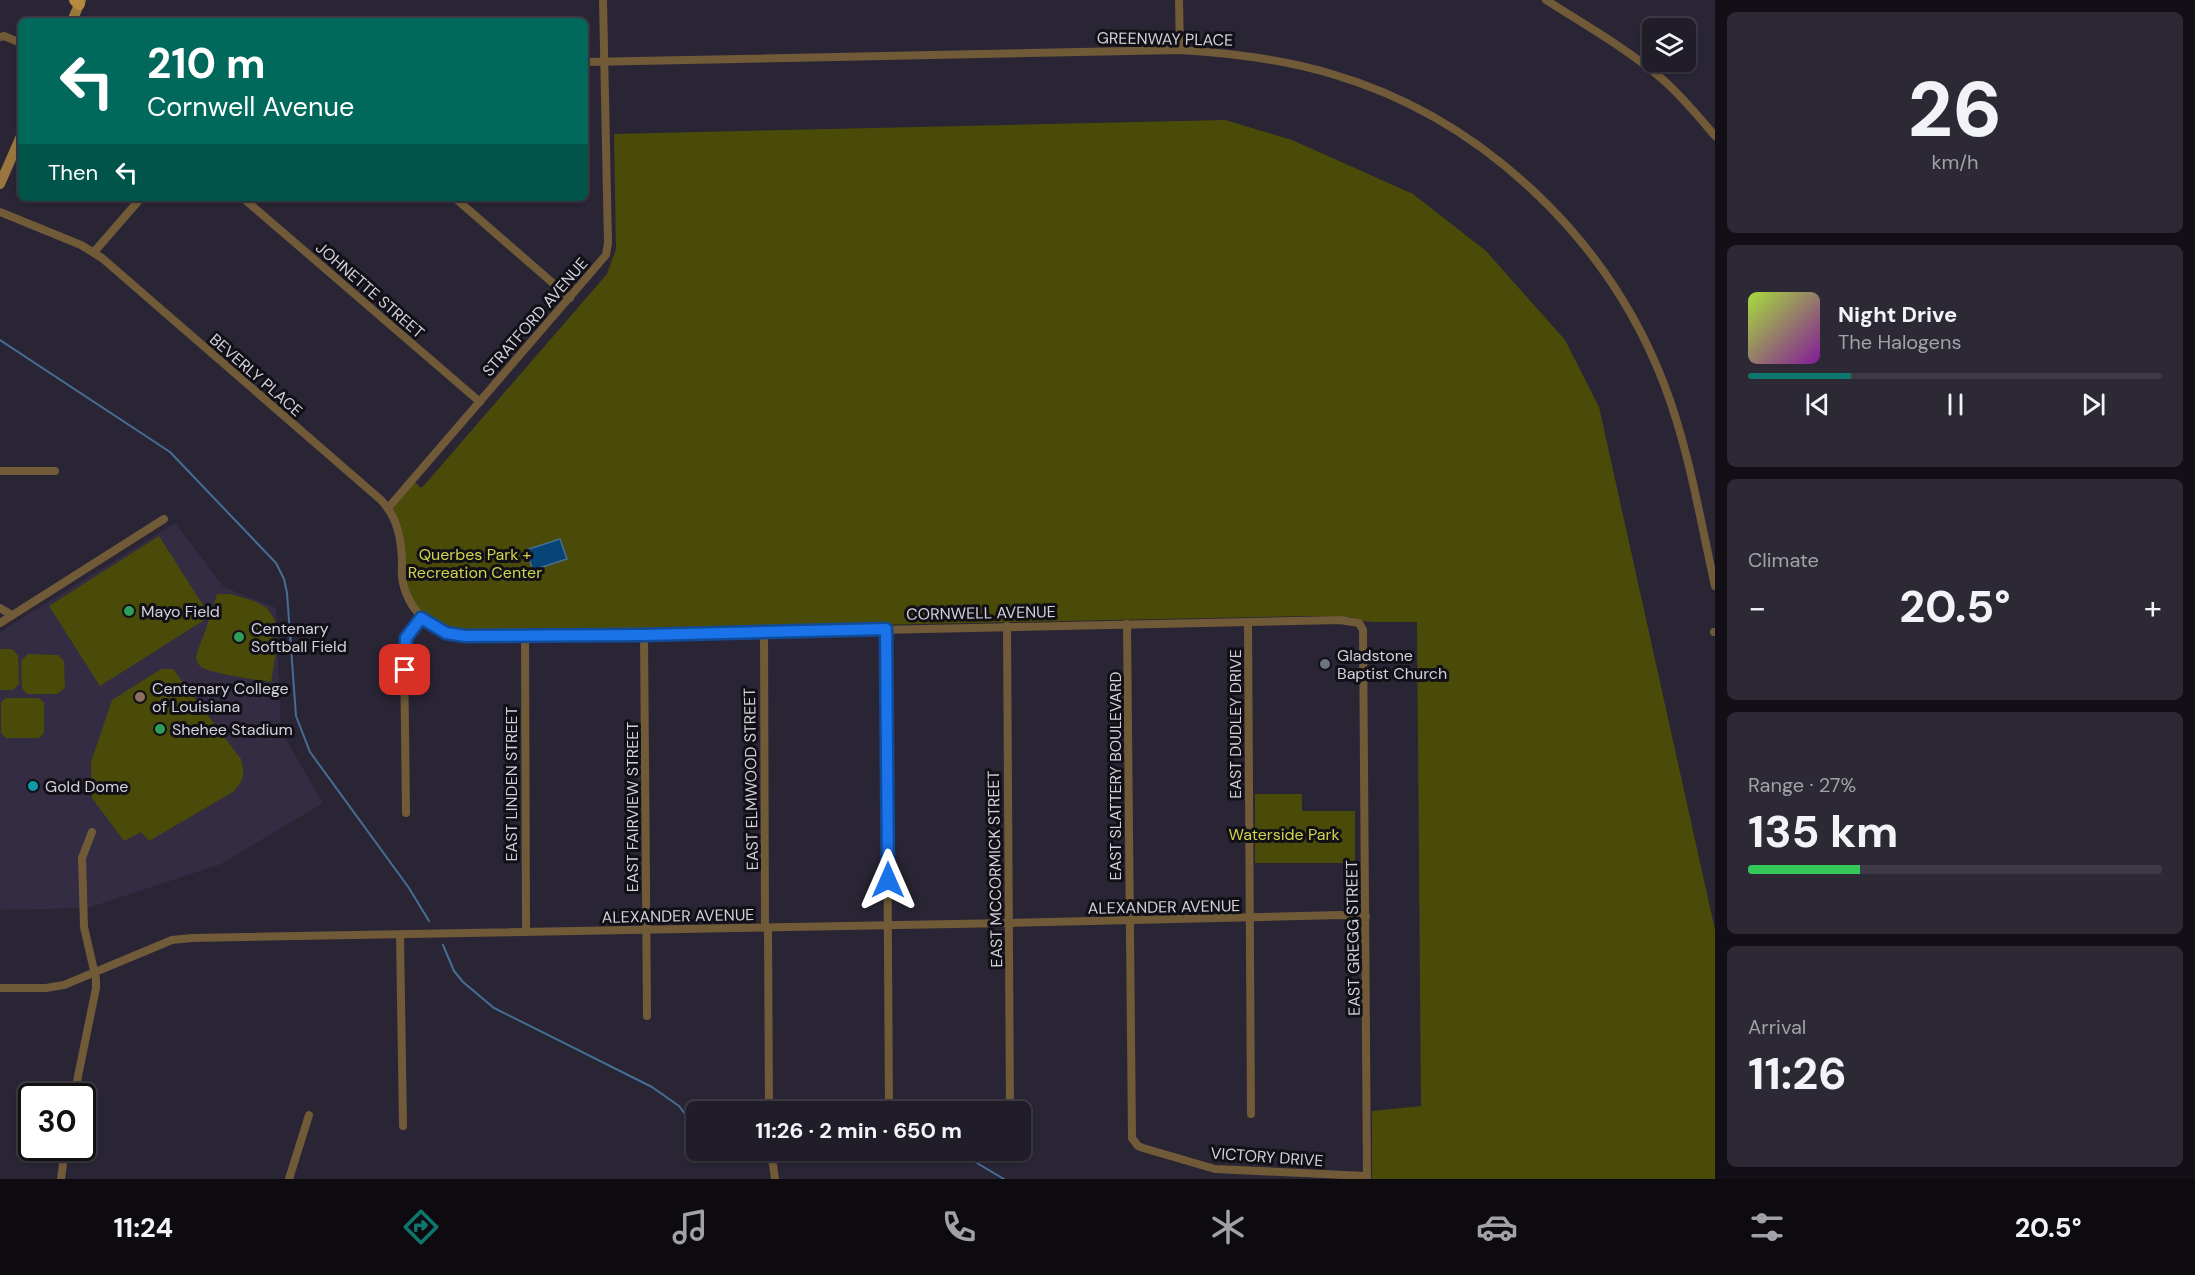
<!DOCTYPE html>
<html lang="en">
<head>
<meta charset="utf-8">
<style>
  body { margin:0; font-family:"DM Sans",sans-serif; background:#2d2934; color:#f1f3f6; height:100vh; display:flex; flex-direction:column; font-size:22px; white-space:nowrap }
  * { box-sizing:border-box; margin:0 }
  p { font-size:20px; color:#a2a1a8 }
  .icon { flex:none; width:33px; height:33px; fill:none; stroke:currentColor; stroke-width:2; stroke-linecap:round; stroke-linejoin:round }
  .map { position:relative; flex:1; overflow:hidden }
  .panel { display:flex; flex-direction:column; gap:12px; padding:12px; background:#120f16; width:480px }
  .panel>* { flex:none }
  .banner { position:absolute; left:18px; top:18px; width:570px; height:183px; border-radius:9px; box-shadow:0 2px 4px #0004,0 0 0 2px #3d3a45; background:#00695c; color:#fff; overflow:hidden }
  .buttons { position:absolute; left:1642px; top:18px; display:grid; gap:12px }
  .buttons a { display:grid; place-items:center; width:54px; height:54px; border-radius:9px; background:#201c28; box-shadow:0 2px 4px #0004,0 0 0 2px #3d3a45; font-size:30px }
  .speed { position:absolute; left:18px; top:1083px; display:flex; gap:12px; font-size:30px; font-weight:700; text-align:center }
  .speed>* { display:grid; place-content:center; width:78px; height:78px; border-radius:50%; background:#201c28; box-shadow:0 2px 4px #0004,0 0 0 2px #3d3a45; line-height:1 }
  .speed .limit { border:3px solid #111; border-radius:9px; background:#fff; color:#111 }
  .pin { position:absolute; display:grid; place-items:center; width:51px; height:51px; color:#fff; margin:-26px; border-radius:12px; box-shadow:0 3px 9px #0006 }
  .me { position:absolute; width:66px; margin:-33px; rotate:0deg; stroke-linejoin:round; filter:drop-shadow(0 0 4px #0008) }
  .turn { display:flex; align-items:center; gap:21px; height:126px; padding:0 30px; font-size:27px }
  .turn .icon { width:78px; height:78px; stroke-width:2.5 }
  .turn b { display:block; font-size:42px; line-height:51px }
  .then { display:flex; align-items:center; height:57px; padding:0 30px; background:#0003; gap:12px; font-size:22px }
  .big { font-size:45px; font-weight:700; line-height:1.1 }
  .panel .tile { flex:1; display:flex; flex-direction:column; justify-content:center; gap:9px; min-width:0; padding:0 21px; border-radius:9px; background:#2d2934 }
  .panel .dial { align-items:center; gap:0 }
  .dial b { font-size:78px; line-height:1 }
  .song { display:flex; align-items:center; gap:18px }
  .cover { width:72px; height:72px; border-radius:9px; background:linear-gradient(135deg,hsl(80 70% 55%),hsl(290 70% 35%)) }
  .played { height:6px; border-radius:3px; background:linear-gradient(90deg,#0f766e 25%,#3d3a45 25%) }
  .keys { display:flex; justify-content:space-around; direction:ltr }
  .heat { display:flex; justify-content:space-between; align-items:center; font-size:33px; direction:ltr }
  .charge { height:9px; border-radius:4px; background:linear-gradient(90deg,#34c759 27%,#3d3a45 0) }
  .trip { position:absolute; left:686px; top:1101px; width:345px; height:60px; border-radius:9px; background:#201c28; box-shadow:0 2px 4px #0004,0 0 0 2px #3d3a45; font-weight:700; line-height:60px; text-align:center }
  .dock { display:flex; height:96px; justify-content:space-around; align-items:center; background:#0d0b10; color:#a2a1a8 }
  .dock .icon { width:42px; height:42px }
  .dock .selected { color:#0f766e }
  .dock b { font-size:27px; color:#f1f3f6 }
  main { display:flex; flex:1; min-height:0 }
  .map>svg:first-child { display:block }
</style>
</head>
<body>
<main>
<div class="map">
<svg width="1715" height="1179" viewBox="0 0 1715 1179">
  <rect width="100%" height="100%" fill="#2a2535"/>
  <!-- built -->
  <path fill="#332c42" d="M175,523L224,587L276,608L281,731L323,803L221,864L88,908L0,910V632Z"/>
  <!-- green -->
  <g fill="#4a4b09">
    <path d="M1225,120L1292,140L1413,194L1486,251L1565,340L1599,407L1715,930V1179H1372V1111L1421,1106L1417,622H1375L1362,621L1351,617L1306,616L821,626V630H639L465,636L440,630L408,597L401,545L388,508L413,480L421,488L427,482L607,274L616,249L614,134Z"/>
    <path d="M159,536L210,616L217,594H231L254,601L267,608L275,620L276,652L271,682C258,680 206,673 200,666C198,664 197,661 196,658C199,643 207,631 209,617L100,686L49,606Z"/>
    <path d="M0,649H12L18,655L19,684L13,690H0Z"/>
    <path d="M28,654L58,655L64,661L65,688L57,694H27L22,688L21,661Z"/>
    <path d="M161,669H173L241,759C245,774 244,781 233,792L149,841L141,832L124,841L92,798L91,762L112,700Z"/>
    <path d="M6,698H39L44,703V733L39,738H6L1,733V702Z"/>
    <path d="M1255,794H1302V811H1355V863H1255Z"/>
  </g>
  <!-- water -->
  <path fill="#094476" stroke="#466e94" stroke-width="1.5" d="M560,539L567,559L533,570L526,550Z"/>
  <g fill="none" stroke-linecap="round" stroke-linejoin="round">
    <!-- stream -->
    <g stroke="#466e94" stroke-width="2">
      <path d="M0,340L170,452L276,563L284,579L287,593L296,716L310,752L409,888L429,921"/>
      <path d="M443,945L454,971L463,982L494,1008L652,1087L679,1106L696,1128"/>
      <path d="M955,1150L1004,1179"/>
    </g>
    <!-- minor -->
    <g stroke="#705a38" stroke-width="8">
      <path d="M1179,0L1180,50"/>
      <path d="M1546,0C1585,25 1626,48 1661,78C1681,95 1698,116 1715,136"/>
      <path d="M0,37L4,36L21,43"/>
      <path d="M585,62L1180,50C1232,53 1282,59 1332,74C1482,118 1608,238 1664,384C1689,449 1700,519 1715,586"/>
      <path d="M243,198L480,402"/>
      <path d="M455,198L570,298"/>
      <path d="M0,212L81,245L102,258L381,500C397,517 401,537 402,560C402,567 401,575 403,583C410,613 434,634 465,636L644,635L1340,620L1359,623L1363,630L1367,1179"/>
      <path d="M94,252L141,198"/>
      <path d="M0,471H55"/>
      <path d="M388,508L606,255L608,243L603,0"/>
      <path d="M0,608L12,615"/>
      <path d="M1248,622L1251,1114"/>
      <path d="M0,623L164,519"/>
      <path d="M1127,624L1132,1138L1138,1146L1143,1148L1215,1169L1367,1176"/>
      <path d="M1007,626L1010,1112"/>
      <path d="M886,629L889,1112"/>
      <path d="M764,631L765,928"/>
      <path d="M1714,632H1715"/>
      <path d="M525,635L526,932"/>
      <path d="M644,635L647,1016"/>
      <path d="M406,813L404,647L409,633L421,618"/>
      <path d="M768,928L769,1112"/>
      <path d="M400,935L403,1126"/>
      <path d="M0,988H46L64,985L172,940L192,938L1009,923L1341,915L1366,917"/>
      <path d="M74,1096L96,988V979L84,927L82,858L92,832"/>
      <path d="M771,1150L775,1179"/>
      <path d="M1013,1150L1020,1154"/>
      <path d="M61,1179L65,1148"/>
      <path d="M289,1179L309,1115"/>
    </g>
    <!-- secondary -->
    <g stroke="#99763d" stroke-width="10">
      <path d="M72,21L81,0"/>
      <path d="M0,184L21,136"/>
    </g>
    <!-- primary -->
    <path stroke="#b88a3f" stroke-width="12" d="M75,0L79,4"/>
  </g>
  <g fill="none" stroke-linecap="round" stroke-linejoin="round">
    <defs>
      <path id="route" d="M405,670L406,638L421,618L446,633L465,636L644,635L886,629L888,880"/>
    </defs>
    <!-- route casing -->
    <use href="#route" stroke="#114b97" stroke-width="15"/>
    <!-- route -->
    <use href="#route" stroke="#1a73e8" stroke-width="10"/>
  </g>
  <!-- markers -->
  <g fill="#2e9e5b" stroke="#121017" stroke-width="2">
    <circle cx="129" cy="611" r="6"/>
    <circle cx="239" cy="637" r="6"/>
    <circle cx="160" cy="729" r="6"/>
  </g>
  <circle fill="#6b7280" stroke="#121017" stroke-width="2" cx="1325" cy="664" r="6"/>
  <circle fill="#8d6e63" stroke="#121017" stroke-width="2" cx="140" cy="697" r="6"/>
  <circle fill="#0f9aa8" stroke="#121017" stroke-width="2" cx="33" cy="786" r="6"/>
  <g text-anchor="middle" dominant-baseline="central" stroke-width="6" stroke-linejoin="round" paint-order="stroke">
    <!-- street labels -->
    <g font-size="16" fill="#d3d0db" stroke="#121017">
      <text transform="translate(1165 39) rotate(1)">GREENWAY PLACE</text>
      <text transform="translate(370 290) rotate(41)">JOHNETTE STREET</text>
      <text transform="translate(535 317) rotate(-49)">STRATFORD AVENUE</text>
      <text transform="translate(256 375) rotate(41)">BEVERLY PLACE</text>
      <text transform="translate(981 613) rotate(-1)">CORNWELL AVENUE</text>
      <text transform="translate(1235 724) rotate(-90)">EAST DUDLEY DRIVE</text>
      <text transform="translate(1115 776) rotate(-90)">EAST SLATTERY BOULEVARD</text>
      <text transform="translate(751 779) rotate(-91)">EAST ELMWOOD STREET</text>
      <text transform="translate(511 784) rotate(-90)">EAST LINDEN STREET</text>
      <text transform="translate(632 807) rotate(-90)">EAST FAIRVIEW STREET</text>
      <text transform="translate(995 869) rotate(-91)">EAST MCCORMICK STREET</text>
      <text transform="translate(1164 907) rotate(-1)">ALEXANDER AVENUE</text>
      <text transform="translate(678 916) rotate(-1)">ALEXANDER AVENUE</text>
      <text transform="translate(1353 938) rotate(-91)">EAST GREGG STREET</text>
      <text transform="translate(1267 1157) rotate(4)">VICTORY DRIVE</text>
    </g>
    <!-- park labels -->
    <g font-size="16" fill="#d1d54b" stroke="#121017">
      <text x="475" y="554">Querbes Park +<tspan x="475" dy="18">Recreation Center</tspan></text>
      <text x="1284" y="834">Waterside Park</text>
    </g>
    <!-- poi labels -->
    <g font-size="16" fill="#d3d0db" stroke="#121017" text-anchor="start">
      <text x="141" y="611">Mayo Field</text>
      <text x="251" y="628">Centenary<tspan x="251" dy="18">Softball Field</tspan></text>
      <text x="1337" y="655">Gladstone<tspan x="1337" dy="18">Baptist Church</tspan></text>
      <text x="152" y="688">Centenary College<tspan x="152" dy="18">of Louisiana</tspan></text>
      <text x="172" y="729">Shehee Stadium</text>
      <text x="45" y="786">Gold Dome</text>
    </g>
  </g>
</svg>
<div class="buttons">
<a><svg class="icon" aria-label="layers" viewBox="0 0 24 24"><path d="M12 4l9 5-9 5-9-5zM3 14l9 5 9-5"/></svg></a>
</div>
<div class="speed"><div class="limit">30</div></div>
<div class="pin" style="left:405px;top:670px;background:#d93025"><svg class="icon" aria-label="arrive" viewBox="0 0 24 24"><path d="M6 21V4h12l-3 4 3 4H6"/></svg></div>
<svg class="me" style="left:888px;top:880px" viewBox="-20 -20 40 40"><path d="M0-17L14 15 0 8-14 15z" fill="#1a73e8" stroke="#fff" stroke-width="4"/></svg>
<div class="trip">11:26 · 2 min · 650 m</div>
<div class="banner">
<div class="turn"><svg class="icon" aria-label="left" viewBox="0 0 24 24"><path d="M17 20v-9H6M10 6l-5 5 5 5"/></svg><div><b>210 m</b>Cornwell Avenue</div></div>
<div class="then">Then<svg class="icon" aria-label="left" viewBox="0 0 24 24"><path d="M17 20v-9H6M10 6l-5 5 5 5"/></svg></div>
</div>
</div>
<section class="panel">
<div class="tile dial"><b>26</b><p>km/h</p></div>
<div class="tile">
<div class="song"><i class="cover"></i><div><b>Night Drive</b><p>The Halogens</p></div></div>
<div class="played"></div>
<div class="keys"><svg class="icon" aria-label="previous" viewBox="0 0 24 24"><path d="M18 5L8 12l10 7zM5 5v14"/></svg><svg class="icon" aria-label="pause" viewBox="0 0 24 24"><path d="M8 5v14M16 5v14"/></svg><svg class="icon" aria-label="next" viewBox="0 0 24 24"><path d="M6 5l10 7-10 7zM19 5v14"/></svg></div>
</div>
<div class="tile"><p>Climate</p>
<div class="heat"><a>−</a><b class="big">20.5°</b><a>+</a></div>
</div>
<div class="tile"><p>Range · 27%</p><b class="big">135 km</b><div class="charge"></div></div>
<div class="tile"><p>Arrival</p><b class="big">11:26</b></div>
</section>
</main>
<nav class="dock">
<b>11:24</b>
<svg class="icon selected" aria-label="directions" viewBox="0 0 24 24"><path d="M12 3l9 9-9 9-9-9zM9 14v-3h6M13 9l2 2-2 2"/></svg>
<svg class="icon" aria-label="music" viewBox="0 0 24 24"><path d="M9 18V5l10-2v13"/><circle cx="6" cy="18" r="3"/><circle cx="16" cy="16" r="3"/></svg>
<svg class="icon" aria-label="phone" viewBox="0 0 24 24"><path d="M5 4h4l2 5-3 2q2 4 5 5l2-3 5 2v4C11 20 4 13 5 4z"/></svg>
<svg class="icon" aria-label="climate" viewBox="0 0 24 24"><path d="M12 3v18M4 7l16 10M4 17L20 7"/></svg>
<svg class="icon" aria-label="car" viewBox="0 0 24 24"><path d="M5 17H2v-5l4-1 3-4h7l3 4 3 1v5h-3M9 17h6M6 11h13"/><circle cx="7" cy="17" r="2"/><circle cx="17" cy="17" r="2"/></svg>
<svg class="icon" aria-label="filters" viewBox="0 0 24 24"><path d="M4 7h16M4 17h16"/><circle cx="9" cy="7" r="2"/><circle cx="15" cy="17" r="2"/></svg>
<b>20.5°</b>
</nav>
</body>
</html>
